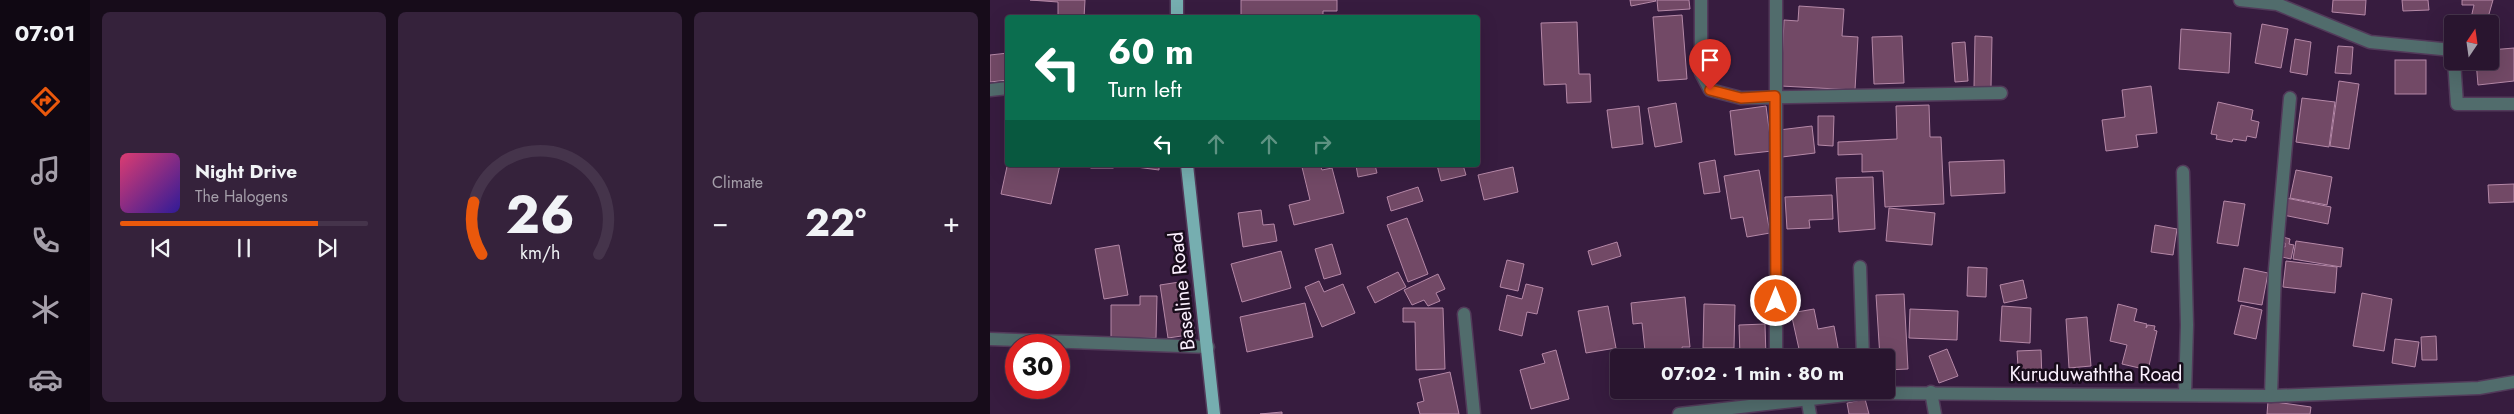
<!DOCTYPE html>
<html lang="en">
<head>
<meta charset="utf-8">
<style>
  body { margin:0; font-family:Jost,sans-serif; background:#35223b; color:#f1f3f6; height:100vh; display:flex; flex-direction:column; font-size:19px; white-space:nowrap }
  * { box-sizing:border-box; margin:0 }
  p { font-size:16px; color:#a59faa }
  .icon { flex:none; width:28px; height:28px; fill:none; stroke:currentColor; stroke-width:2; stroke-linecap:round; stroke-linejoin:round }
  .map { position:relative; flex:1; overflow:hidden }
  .drawer { display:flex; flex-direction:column; gap:12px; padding:12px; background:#170c1a; width:900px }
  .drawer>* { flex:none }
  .guide { position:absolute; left:15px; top:15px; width:475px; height:152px; border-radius:5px; box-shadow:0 5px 20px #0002,0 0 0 1px #45344b; background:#0b6e4f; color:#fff; overflow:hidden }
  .needle { width:32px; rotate:13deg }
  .controls { position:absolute; left:1454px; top:15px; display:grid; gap:10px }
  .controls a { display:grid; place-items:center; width:55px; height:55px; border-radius:5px; background:#29152f; box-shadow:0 5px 20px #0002,0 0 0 1px #45344b; font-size:25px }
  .speed { position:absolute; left:15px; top:334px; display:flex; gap:10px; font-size:25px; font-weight:700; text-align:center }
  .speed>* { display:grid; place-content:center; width:65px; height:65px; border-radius:50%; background:#29152f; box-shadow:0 5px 20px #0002,0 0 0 1px #45344b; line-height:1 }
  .speed .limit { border:8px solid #d22; background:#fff; color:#111 }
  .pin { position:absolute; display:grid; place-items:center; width:42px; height:42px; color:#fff; margin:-51px -21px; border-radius:50% 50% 50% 0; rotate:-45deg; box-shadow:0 0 5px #0007 }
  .pin .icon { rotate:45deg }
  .me { position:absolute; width:55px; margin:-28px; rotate:0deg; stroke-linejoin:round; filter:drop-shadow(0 0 4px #0008) }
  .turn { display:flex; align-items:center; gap:18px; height:105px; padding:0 20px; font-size:22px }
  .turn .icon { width:65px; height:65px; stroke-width:2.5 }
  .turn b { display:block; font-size:35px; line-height:42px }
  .lanes { display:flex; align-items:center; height:48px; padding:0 20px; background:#0003; justify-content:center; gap:25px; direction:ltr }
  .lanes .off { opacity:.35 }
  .big { font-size:38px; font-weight:700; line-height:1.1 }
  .drawer .tile { flex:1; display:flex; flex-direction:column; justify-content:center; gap:8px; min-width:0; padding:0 18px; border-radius:8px; background:#35223b }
  .drawer .dial { align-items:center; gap:0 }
  .dial svg { height:130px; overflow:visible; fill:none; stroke:#45344b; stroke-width:7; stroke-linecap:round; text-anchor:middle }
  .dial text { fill:#f1f3f6; stroke:none }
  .song { display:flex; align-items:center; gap:15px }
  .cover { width:60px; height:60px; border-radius:8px; background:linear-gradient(135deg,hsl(340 70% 55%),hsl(250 70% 35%)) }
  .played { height:5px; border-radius:2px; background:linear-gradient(90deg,#ea580c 80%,#45344b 80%) }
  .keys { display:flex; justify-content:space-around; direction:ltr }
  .heat { display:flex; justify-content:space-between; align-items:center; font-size:28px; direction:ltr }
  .drawer .tiles { flex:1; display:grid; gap:12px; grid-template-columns:repeat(3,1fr) }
  .trip { position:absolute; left:620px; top:349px; width:285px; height:50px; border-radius:5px; background:#29152f; box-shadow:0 5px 20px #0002,0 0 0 1px #45344b; font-weight:700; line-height:50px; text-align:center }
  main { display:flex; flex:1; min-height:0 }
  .menu { display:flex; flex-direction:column; width:90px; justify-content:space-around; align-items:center; background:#100813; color:#a59faa }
  .menu .icon { width:35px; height:35px }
  .menu .selected { color:#ea580c }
  .menu b { font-size:22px; color:#f1f3f6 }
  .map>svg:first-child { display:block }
</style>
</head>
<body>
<main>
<nav class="menu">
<b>07:01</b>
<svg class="icon selected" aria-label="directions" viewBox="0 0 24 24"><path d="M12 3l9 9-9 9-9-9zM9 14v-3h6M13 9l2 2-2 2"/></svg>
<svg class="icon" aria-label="music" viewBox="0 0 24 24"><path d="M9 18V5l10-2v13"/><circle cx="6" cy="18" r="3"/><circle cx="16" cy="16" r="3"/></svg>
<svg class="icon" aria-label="phone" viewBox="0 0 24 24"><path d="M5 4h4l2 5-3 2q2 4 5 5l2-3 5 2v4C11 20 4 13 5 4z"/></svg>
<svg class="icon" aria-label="climate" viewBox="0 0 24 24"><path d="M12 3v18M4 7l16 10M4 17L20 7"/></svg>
<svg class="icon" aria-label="car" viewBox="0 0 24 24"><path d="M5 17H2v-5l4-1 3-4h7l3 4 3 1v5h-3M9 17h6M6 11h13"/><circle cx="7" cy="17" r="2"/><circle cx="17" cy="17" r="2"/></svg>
</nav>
<section class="drawer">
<div class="tiles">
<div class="tile">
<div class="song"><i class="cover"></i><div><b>Night Drive</b><p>The Halogens</p></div></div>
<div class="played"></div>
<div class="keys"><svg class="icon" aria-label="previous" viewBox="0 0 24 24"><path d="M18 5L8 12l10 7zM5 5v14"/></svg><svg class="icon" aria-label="pause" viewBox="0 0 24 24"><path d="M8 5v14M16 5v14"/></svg><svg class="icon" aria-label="next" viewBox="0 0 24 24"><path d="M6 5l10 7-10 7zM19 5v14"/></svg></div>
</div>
<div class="tile dial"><svg viewBox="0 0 100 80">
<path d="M14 69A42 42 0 1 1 86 69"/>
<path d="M14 69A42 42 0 0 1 9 37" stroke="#ea580c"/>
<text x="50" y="56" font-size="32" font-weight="700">26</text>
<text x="50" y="72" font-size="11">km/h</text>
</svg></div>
<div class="tile"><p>Climate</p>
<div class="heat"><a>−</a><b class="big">22°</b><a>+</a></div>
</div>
</div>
</section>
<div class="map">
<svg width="1524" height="414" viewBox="0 0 1524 414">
  <rect width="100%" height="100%" fill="#371c3f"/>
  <!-- building -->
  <g fill="#724966" stroke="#b588a7">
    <path d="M40,0H95L94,18L68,17V2Z"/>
    <path d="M251,0H347V11H333V18H251Z"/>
    <path d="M640,0H665L666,1L641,6Z"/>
    <path d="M667,0H699L700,9L668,11Z"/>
    <path d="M1343,0H1376L1375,15L1342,12Z"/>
    <path d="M1412,0H1438L1439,10L1413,11Z"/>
    <path d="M1472,0H1503L1497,21L1481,18L1484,5H1472Z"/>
    <path d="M809,6L854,9L852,36L868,37L865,90L791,86L794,20L808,21Z"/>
    <path d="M175,15V18H149V17Z"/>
    <path d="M692,15L697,79L668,81L663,17Z"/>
    <path d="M587,22L589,74H600L601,102L577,103L576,84L554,85L551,23Z"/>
    <path d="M1272,24L1298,29L1291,68L1265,63Z"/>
    <path d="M1191,29L1241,33L1239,73L1189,69Z"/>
    <path d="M912,36L914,83L884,84L882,37Z"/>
    <path d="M985,36L1002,37L1001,87H984Z"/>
    <path d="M1305,39L1321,42L1317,75L1300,72Z"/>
    <path d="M975,42L978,81L965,82L962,43Z"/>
    <path d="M1348,46L1363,47L1361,74L1345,73Z"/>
    <path d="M1524,48V81L1488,85L1486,61H1500V50Z"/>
    <path d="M18,53V80L0,82V55Z"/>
    <rect x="1405" y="60" width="31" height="34"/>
    <path d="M1349,81L1369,84L1359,149L1340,146Z"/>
    <path d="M1161,86L1167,133L1146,135L1148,147L1116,151L1112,120L1135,117L1132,90Z"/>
    <path d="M1312,98L1345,102L1339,147L1306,142Z"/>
    <path d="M1228,102L1263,110L1261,120L1269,122L1266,138L1257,136L1256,141L1243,139L1242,142L1226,139L1227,135L1221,134Z"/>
    <path d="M686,103L692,142L665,147L658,108Z"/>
    <path d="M939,105L940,137H951L954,204L895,207L893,171L872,172V154L848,155V142L907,139L906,106Z"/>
    <path d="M649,106L653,144L622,148L617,110Z"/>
    <path d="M776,106L782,151L745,155L740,111Z"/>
    <path d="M828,116H844L843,146L828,145Z"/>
    <path d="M822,126L825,153L792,157L789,130Z"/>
    <path d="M725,160L730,192L714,194L709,163Z"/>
    <path d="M1014,160L1015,193L961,196L959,162Z"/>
    <path d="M18,162V165H70L61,204L11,194Z"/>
    <rect x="101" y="165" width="22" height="3"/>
    <path d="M131,165H169V170Z"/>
    <path d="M319,165H330L332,170L342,168L354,213L304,225L299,205L320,200L312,167Z"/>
    <path d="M366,165H385L387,173L368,177Z"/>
    <path d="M447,165H473L476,175L451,181Z"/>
    <path d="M523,167L528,192L494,200L488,175Z"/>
    <path d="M769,170L780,233L757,237L753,217L741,219L734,176Z"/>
    <path d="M1306,170L1342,177L1337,205L1300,198Z"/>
    <path d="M883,177L885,229L849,232L846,178Z"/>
    <path d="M1524,184V202L1499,203L1498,185Z"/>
    <path d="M428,187L433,201L401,211L397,197Z"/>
    <path d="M842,195L843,219L819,220L820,228L797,229L795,197Z"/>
    <path d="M1296,198L1341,207L1338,224L1293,215Z"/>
    <path d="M1234,201L1255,204L1248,246L1227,243Z"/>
    <path d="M899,208L945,213L942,245L896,241Z"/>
    <path d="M271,210L273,225L284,224L287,241L253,247L248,213Z"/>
    <path d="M417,218L438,274L418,282L397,225Z"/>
    <path d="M1165,225L1187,229L1183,255L1161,252Z"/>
    <path d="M1293,237L1300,239L1299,244L1304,245L1301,259L1292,257L1291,246L1295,247V243L1291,242Z"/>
    <path d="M1306,241L1353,248L1351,267L1303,259Z"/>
    <path d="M627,242L631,256L602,265L598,251Z"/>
    <path d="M342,244L351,274L334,279L325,249Z"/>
    <path d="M129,245L138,295L114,299L105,249Z"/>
    <path d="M291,251L301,288L252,302L241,264Z"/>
    <path d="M517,260L534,264L528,291L510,287Z"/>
    <path d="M1296,261L1347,267L1345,293L1293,287Z"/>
    <path d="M978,267L997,268L996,297L977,296Z"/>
    <path d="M1254,268L1278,273L1272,305L1248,301Z"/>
    <path d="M408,272L416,287L385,303L377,287Z"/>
    <path d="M448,274L455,289L446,293L450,301L438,306L434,300L422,305L414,290Z"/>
    <path d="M1033,280L1037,298L1014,303L1010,285Z"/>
    <path d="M196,281L205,334L178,338L170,285Z"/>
    <path d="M329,281L334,292L353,284L365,313L332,327L315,287Z"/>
    <path d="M536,284L553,288L547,314L537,312L532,336L509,330L517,295L532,299Z"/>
    <path d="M1372,293L1402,299L1394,351L1363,346Z"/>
    <path d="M914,294L918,369L896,370V358H890L886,295Z"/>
    <path d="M150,296H167L166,338H121V305H150Z"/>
    <path d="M695,297L700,347H692L694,358H667L666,350L655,351L652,323L643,324L641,303Z"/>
    <path d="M315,303L323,337L257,352L250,317Z"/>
    <path d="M714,304L745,305L744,348H713Z"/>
    <path d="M1128,304L1147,309L1144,321L1157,324L1156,328L1158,325L1165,326L1164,330L1167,331L1158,370L1132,364L1137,345L1120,341Z"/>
    <path d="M1251,305L1272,310L1266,339L1244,334Z"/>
    <path d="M618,306L626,348L596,353L588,311Z"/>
    <path d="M1012,306L1041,308L1040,343L1010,341Z"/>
    <path d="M413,308H453L455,369L426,370L425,322H413Z"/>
    <path d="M824,309L828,329L844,326L849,353L811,358L801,313Z"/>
    <path d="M920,309L968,311L967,340L919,338Z"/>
    <path d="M1097,317L1101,366L1079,368L1076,319Z"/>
    <path d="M775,324L776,358H750L749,325Z"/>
    <path d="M1446,336L1447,360H1432L1431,337Z"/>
    <path d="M1405,339L1429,342L1425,367L1402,363Z"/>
    <path d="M957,349L968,376L949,383L939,356Z"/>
    <path d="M566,350L579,399L541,409L530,370L555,363L552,354Z"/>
    <path d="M1051,350L1052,381L1029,382L1027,351Z"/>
    <path d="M460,372L469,414H430L427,403L434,401L429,379Z"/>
    <path d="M875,399L879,414H859L857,403Z"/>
    <path d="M1278,401L1321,407L1320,414H1277Z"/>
    <path d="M292,412V414H270Z"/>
  </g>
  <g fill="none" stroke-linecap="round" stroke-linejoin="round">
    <defs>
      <g id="minor">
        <path d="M711,0V73L720,90L751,98L1011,93"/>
        <path d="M786,0V358"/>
        <path d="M1250,0L1287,4L1380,42L1462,50"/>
        <path d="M1464,61L1467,104H1524"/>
        <path d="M0,90L18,88"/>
        <path d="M1193,172L1197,325L1195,394"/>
        <path d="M870,267L873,358"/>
        <path d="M474,314L484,414"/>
        <path d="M0,339L218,347"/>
        <path d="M941,392L945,414"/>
        <path d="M1281,396L1285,269L1300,98"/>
        <path d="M817,398L820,414"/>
        <path d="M689,414L874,393L1281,396L1489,388L1524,382"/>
      </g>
      <g id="primary">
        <path d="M187,0V18"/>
        <path d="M197,165L224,414"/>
      </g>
    </defs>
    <!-- minor casing -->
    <use href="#minor" stroke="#523a5a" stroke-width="15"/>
    <!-- primary casing -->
    <use href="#primary" stroke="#523a5a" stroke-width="15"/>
    <!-- minor -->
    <use href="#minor" stroke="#516c6c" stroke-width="12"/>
    <!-- primary -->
    <use href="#primary" stroke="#76aeb0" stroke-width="12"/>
  </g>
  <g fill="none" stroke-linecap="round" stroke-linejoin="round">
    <defs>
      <path id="route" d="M720,90L751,98L785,96L786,301"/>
    </defs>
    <!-- route casing -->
    <use href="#route" stroke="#983908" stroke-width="12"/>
    <!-- route -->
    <use href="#route" stroke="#ea580c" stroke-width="9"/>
  </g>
  <g text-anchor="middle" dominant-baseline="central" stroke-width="5" stroke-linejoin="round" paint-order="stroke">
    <!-- street labels -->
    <g font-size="20" fill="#fbf0fe" stroke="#180c1b">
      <text transform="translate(192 291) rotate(-96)">Baseline Road</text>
      <text x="1106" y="374">Kuruduwaththa Road</text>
    </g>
  </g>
</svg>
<div class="controls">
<a><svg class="needle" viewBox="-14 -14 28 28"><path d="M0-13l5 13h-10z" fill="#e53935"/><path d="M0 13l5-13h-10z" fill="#a59faa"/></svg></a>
</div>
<div class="speed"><div class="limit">30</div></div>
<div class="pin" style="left:720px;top:90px;background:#d93025"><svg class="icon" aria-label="arrive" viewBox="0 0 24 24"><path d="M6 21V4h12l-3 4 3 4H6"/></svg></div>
<svg class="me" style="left:786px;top:301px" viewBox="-20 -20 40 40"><circle r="17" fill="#ea580c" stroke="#fff" stroke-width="3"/><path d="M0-11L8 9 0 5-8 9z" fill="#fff"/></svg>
<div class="trip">07:02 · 1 min · 80 m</div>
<div class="guide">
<div class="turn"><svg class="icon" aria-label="left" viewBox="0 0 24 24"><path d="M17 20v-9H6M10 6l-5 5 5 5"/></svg><div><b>60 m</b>Turn left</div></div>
<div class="lanes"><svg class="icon" aria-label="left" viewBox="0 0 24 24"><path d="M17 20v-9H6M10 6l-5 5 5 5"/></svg><svg class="icon off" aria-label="ahead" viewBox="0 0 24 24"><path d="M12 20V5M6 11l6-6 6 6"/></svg><svg class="icon off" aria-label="ahead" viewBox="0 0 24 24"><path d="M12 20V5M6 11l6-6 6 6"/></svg><svg class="icon off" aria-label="right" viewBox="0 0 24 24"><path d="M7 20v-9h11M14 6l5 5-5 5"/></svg></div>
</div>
</div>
</main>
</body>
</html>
